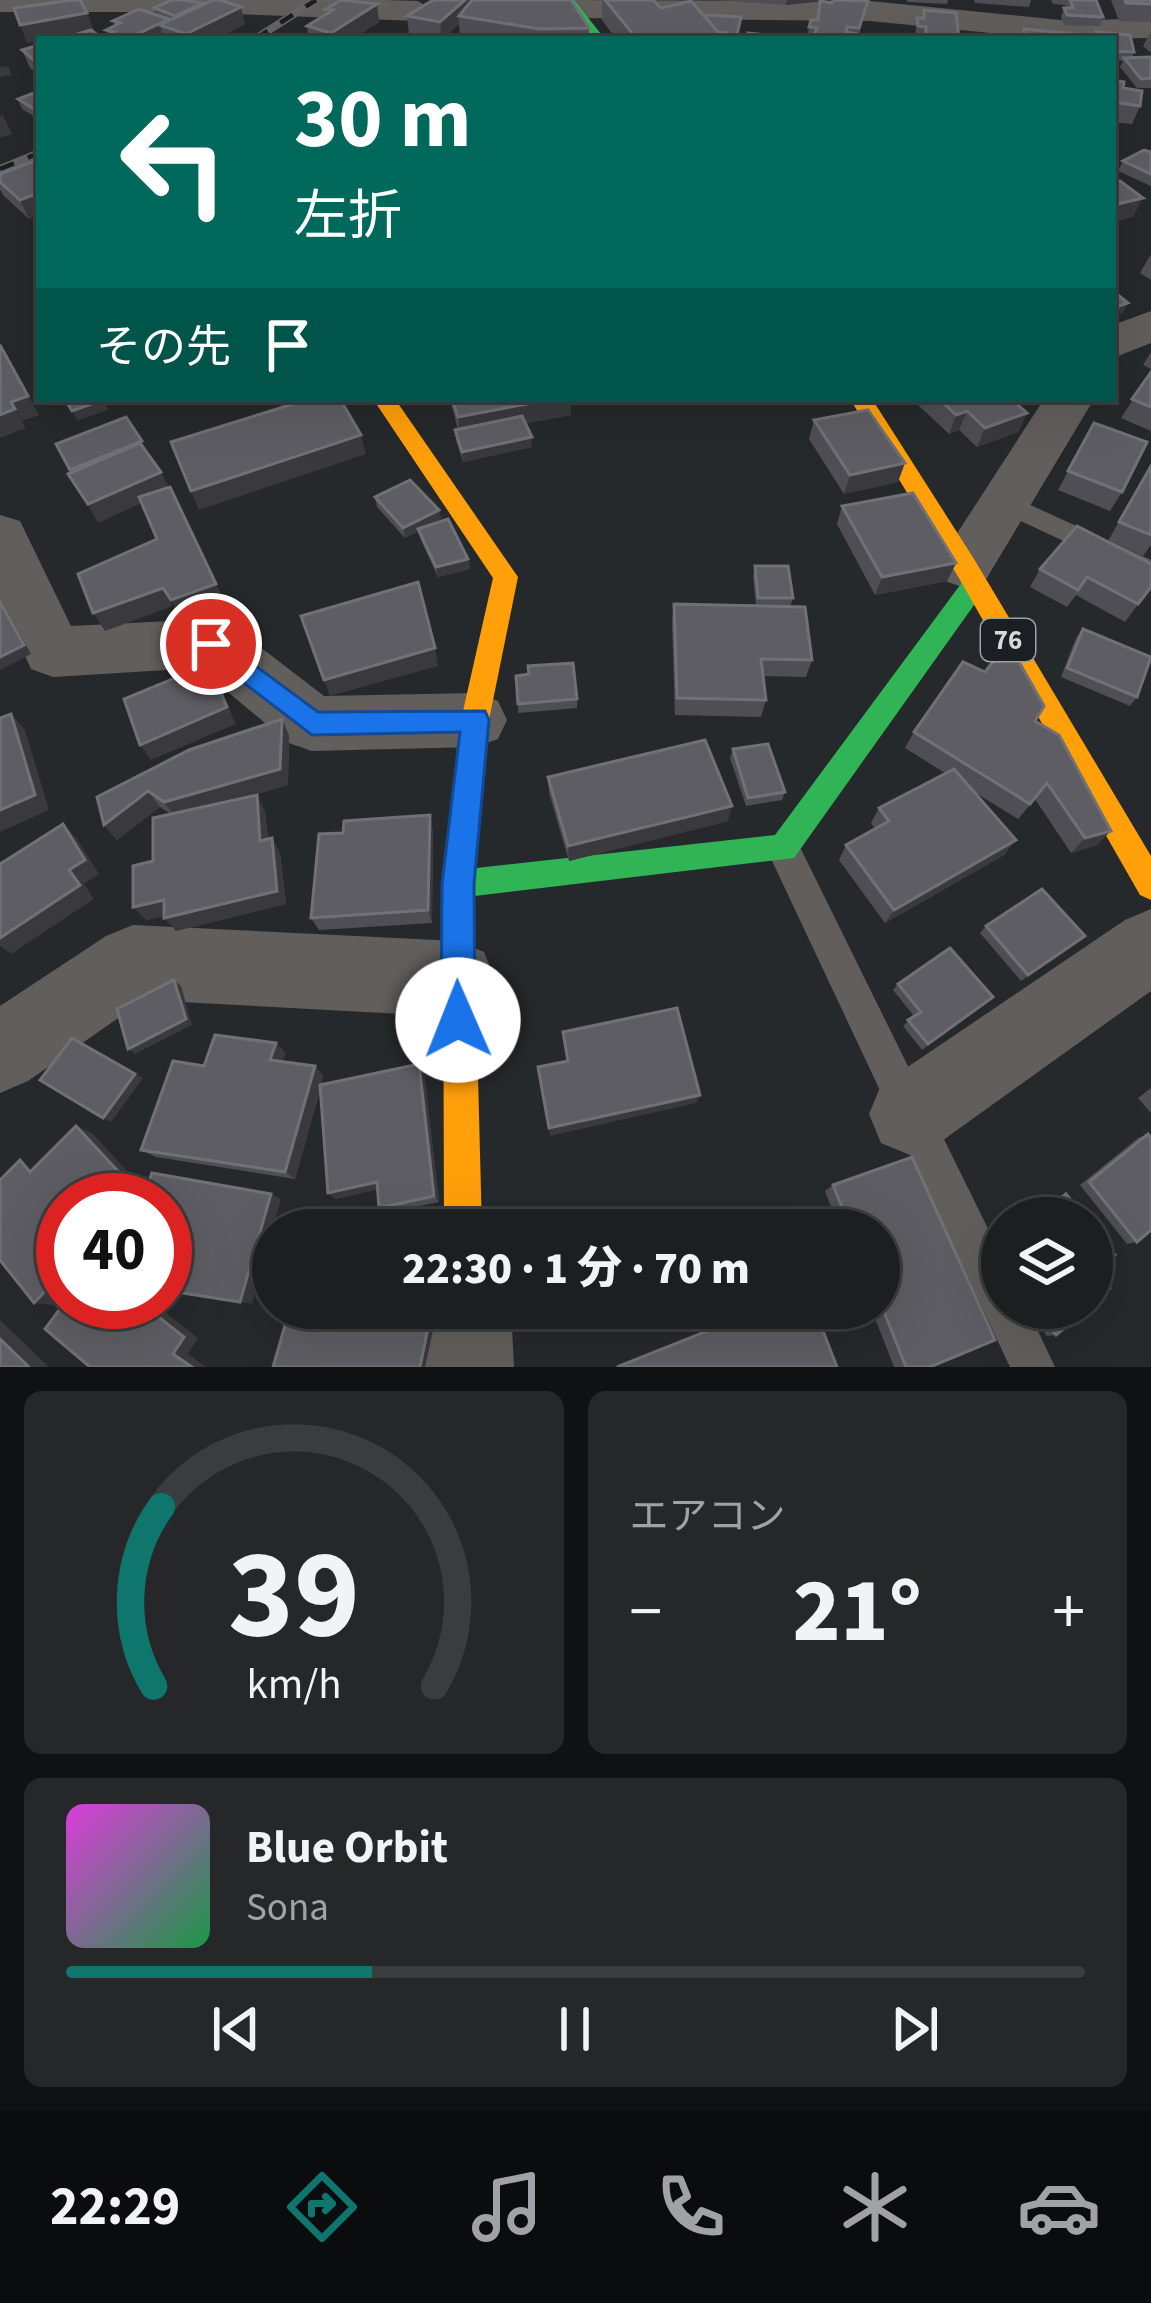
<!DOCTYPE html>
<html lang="ja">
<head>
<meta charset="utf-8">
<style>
  body { margin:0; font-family:"Source Sans 3","Noto Sans JP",sans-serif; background:#252729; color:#f1f3f6; height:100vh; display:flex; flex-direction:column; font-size:45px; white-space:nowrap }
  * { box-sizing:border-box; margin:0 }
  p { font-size:39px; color:#a0a2a5 }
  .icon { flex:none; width:66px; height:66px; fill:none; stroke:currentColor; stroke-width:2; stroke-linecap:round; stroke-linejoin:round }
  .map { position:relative; height:1367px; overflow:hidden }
  .sheet { display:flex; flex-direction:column; gap:24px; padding:24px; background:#0f1112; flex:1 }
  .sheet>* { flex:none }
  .top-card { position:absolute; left:36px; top:36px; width:1080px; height:366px; border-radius:0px; box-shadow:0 12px 48px #0002,0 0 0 3px #3a3d3e; background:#00695c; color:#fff; overflow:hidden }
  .controls { position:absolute; left:981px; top:1197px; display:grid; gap:24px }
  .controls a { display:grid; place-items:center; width:132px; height:132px; border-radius:50%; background:#1c1f20; box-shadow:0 12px 48px #0002,0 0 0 3px #3a3d3e; font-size:60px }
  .speed { position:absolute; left:36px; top:1173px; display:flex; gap:24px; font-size:60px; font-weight:700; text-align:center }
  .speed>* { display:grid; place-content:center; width:156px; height:156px; border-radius:50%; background:#1c1f20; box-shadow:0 12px 48px #0002,0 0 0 3px #3a3d3e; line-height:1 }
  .speed .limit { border:18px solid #d22; background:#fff; color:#111 }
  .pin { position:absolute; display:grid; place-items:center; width:102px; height:102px; color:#fff; margin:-51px; border:6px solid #fff; border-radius:50%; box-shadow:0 3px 12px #0007 }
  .me { position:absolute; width:132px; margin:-66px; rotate:359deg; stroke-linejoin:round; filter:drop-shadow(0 0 9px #0008) }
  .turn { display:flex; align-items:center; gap:42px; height:252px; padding:0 60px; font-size:54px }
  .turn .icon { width:156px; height:156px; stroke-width:2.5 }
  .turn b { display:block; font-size:84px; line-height:102px }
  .then { display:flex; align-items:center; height:114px; padding:0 60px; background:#0003; gap:24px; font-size:45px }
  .big { font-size:90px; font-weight:800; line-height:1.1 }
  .sheet .card { flex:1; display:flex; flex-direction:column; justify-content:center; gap:18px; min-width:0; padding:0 42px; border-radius:18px; background:#252729 }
  .sheet .dial { align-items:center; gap:0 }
  .dial svg { height:312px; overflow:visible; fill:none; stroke:#3a3d3e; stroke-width:7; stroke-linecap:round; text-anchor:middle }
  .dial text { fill:#f1f3f6; stroke:none }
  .song { display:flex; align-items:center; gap:36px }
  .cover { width:144px; height:144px; border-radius:18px; background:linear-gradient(135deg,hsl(300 70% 55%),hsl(140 70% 35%)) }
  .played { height:12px; border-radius:6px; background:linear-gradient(90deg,#0f766e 30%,#3a3d3e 30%) }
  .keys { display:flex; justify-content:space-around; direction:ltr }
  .heat { display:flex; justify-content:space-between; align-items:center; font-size:66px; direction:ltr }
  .sheet .tiles { flex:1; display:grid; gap:24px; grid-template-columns:1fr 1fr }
  .card:last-child { grid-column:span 2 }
  .trip { position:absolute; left:252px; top:1209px; width:648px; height:120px; border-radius:60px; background:#1c1f20; box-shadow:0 12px 48px #0002,0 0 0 3px #3a3d3e; font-weight:800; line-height:120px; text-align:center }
  .tabs { display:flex; height:192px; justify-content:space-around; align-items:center; background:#0b0c0d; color:#a0a2a5 }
  .tabs .icon { width:84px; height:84px }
  .tabs .selected { color:#0f766e }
  .tabs b { font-size:54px; color:#f1f3f6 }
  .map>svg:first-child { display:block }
</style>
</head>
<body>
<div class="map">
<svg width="1151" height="1367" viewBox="0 0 1151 1367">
  <rect width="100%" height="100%" fill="#26292b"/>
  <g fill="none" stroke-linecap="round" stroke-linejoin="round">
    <!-- lane -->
    <g fill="#625e5b" fill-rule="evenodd">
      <path d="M1004,493L1151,560V582L995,509L991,502Z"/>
      <path d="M783,833L795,837L1002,1257V1308H1027L1055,1367H1010L766,848L771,837Z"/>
    </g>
    <!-- street -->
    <g fill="#625e5b" fill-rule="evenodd">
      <path d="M0,0H384L418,1L434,11L418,21L180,12H0Z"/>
      <path d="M567,0L870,1L1070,21L1151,18V38L1050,39L870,21L574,18L558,8Z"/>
      <path d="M1151,311V343L1113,358V325Z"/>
      <path d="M1044,399H1094L985,581L965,588L945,581L936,566Z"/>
      <path d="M0,515L20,521L71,626L211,619L233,626L324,696L475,693L498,701L507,720L498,739L475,747L312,751L289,743L199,668L53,677L31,669L0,601Z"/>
      <path d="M1151,909V991L939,1143L910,1155L881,1143L869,1114L881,1085L1125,920Z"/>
      <path d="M133,925L457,941L484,952L495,979L484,1006L457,1017L144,1000L28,1081L0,1093V1006L106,936Z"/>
      <path d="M419,1308H511L514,1367H420Z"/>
    </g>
    <!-- fast -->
    <g fill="#30b455" fill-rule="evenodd">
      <path d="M560,0H574L605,39H590Z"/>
      <path d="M975,574L988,584L984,591L794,858L458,898L447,894L443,884L447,874L458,870L775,835L966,577Z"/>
    </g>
    <!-- slow -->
    <g fill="#ff9f0a" fill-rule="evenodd">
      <path d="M373,399H395L518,577L489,720L473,884L482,1230H444L443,884L461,720L493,578Z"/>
      <path d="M850,399H872L974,559L1151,856V900L1140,895L956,573Z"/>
    </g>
    <defs>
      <g id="rail">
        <path d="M255,39L316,0"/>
        <path d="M0,169L39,153"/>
      </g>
    </defs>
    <!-- rail casing -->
    <use href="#rail" stroke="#656464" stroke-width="8"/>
    <!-- rail -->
    <use href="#rail" stroke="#1b1f23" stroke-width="4.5" stroke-dasharray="15" stroke-linecap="butt"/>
  </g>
  <!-- wall -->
  <g fill="#4f4e54">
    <path d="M433,0L589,28V39H446L460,38L459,24L443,39L409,34L407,16Z"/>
    <path d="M602,0H653L661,8L704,15L737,39H616L602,20Z"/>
    <path d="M717,0H831L822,1L832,3L833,0H868L858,39H807L809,27L817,20L820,2L786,5Z"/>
    <path d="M907,0H948L947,4L907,2Z"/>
    <path d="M974,0H1031L1029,7L975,3Z"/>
    <path d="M1051,0H1096L1103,17L1100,26L1064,25L1061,17L1064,8H1066L1065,5L1053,4Z"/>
    <path d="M1111,0H1151V22L1119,21Z"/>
    <path d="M377,4L379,22L352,39H309L307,26L327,14L326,9Z"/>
    <path d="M154,8L245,24L216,39H164L162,33L149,39H109L106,30L115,26L113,21L156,15Z"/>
    <path d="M924,10L959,39H923V36H915L917,18H922Z"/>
    <path d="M1151,31V53L1143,46Z"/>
    <path d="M1096,32L1130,35L1134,52L1132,58L1151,57V88H1137L1120,67L1123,61L1113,60V39H1094Z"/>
    <path d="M39,45V76L30,68L22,50Z"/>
    <path d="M1113,80L1123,88L1140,106L1132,124L1113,122Z"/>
    <path d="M39,91V119L22,109L18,99Z"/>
    <path d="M1151,152V186L1118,171L1123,161Z"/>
    <path d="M39,159L29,219L3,195L0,189V174Z"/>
    <path d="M1151,254V280L1140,273Z"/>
    <path d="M1151,352V369L1143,365Z"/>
    <path d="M1151,372V431L1121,418Z"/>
    <path d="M450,399H571V415L526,423L532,437V447L463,462L456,440L455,430H458Z"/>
    <path d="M916,399H1011L1027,413L1018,432L977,447L959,430L949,434L915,402Z"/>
    <path d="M814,420L898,482L844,494L809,439Z"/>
    <path d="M1094,423L1122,492L1110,511L1058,490Z"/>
    <path d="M1151,464V545L1143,556L1108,541Z"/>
    <path d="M375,497L439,510L441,519L430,525L468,559L470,569L438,577L420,538L419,531L405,538L377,507Z"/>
    <path d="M842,506L956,563L947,581L875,595L837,524Z"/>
    <path d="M755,566L793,598L790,607L812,660L806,677L763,676L766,700L761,717L675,715L672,622L674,604L756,606L753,576Z"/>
    <path d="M1040,569L1151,587L1125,622L1076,595L1067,607L1030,587Z"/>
    <path d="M1083,629L1137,697L1130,706L1061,677L1076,638Z"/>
    <path d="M577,699V708L518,713V704Z"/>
    <path d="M1035,721L1097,845L1071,853L1035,799L1018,819L974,792L1004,855L885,923L839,860L846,845L875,829L871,823L879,808L945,773L905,748L914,732Z"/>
    <path d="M289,735L288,785L232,801L265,811L268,839L280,853L286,904L176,931L164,916L146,920L153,861L171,814L160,807L117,840L104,825L97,797Z"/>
    <path d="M733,749L785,792L782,800L746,806L730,758Z"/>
    <path d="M548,777L728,821L569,861L549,793Z"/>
    <path d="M433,830L432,923L319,930L311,918Z"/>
    <path d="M986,926L1085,936L1021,981L980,933Z"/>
    <path d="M898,984L993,997L922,1050L903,1026L914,1016L893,990Z"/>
    <path d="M276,1043L285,1053L282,1062L315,1066L323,1076L321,1085L424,1073L439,1202L386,1213L379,1208L378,1189L336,1199L328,1193L321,1086L295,1179L156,1157L141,1150L204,1066Z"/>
    <path d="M1151,1088V1113L1138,1098Z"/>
    <path d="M1148,1134L1137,1242L1127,1244L1080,1185L1138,1138Z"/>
    <path d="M912,1157L995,1340L930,1367H894L871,1308H879V1230H840L825,1191L833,1185Z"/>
    <path d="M1066,1194L1085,1218H1032L1057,1197Z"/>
    <path d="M1027,1308H1088L1056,1335L1047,1336Z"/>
  </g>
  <!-- shaded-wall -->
  <g fill="#39393e">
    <path d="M465,0H477L459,16V24L442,39L440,22Z"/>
    <path d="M787,0H831L786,5Z"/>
    <path d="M377,4L379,22L352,39H332L331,33Z"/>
    <path d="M241,7L245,24L216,39H187L186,34Z"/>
    <path d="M87,13L94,30L39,39V41L27,43L20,25Z"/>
    <path d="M169,19L160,25L162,33L149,39H127Z"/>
    <path d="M8,66L12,75L0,77V67Z"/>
    <path d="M3,115L12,134L0,138V116Z"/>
    <path d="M39,193V215L29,219L20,200Z"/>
    <path d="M1143,198L1133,217L1113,222V205Z"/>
    <path d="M1128,303L1123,313L1113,316V308Z"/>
    <path d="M0,345L39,415L22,421L11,402Z"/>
    <path d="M553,399H571V415L460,436L458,417Z"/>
    <path d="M103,400L108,410L77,421L72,411Z"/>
    <path d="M15,409L26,428L0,438V415Z"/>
    <path d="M967,411L959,430L949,434L956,415Z"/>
    <path d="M1027,413L1018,432L977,447L985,428Z"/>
    <path d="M361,435L366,454L199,510L191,491Z"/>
    <path d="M532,437V447L463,462L462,452Z"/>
    <path d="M905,463L898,482L844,494L850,475Z"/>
    <path d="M161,472L170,490L98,523L88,504Z"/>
    <path d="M439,510L441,519L405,538L403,528Z"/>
    <path d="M468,559L470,569L438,577L436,567Z"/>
    <path d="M956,563L947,581L875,595L882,577Z"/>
    <path d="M216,584L225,601L181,618L171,600Z"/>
    <path d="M163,588L173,606L105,631L93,613Z"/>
    <path d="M0,599L31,654L0,670Z"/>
    <path d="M435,648L438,666L330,696L324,680Z"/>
    <path d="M209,664L236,724L151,760L140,745Z"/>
    <path d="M11,714L25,730L49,810L0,832V810Z"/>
    <path d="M282,719L289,735L288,785L175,817L164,802Z"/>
    <path d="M148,791L160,807L117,840L104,825Z"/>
    <path d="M257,795L265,811L269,855L260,841Z"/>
    <path d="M732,806L728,821L569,861L568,846Z"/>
    <path d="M430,815L433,830L432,923L428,910Z"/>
    <path d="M63,824L77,839L99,874L84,884L94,899L11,954L0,946V938L69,870Z"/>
    <path d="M1111,831L1097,845L1071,853L1085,838Z"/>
    <path d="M272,838L280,853L286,904L176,931L164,918Z"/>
    <path d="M1016,840L1004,855L885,923L894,910Z"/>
    <path d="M164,900L175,913L146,920L133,907Z"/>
    <path d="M174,980L181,986L192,1025L135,1054L128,1049Z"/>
    <path d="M276,1043L285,1053L280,1070L270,1060Z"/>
    <path d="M419,1064L424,1073L439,1202L434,1196Z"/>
    <path d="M315,1066L323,1076L295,1179L285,1172Z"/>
    <path d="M135,1074L143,1078L111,1122L103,1118Z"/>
    <path d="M700,1095L696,1103L550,1136L549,1128Z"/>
    <path d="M76,1126L92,1133L143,1188L132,1200H112Z"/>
    <path d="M377,1182L384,1188L336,1199L328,1193Z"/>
    <path d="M271,1194L281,1199L252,1304L240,1302Z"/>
    <path d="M63,1272V1294L53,1305L34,1303Z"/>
    <path d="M140,1302H152L198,1338L188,1354L206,1367H192L173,1354Z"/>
    <path d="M432,1308H438L425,1367H420Z"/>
    <path d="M0,1320L49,1367H29L0,1339Z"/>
  </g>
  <!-- building -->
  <g fill="#5e5d63" stroke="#707176" stroke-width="3">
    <path d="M73,0H80L87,13L20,25L14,8Z"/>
    <path d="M172,0H183L202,3L175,16L154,8Z"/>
    <path d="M213,0H220L241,7L186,34L160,25Z"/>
    <path d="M341,0L377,4L331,33L307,26L333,10L326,9Z"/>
    <path d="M433,0H465L440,22L407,16Z"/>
    <path d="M472,0H571L589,28L540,29L459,16Z"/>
    <path d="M605,0H653L661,8L691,1L718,32L727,33L732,39H637Z"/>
    <path d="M833,0L868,1L859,28L847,27L846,32L857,34L855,39L814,35L817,28L809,27L811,20H818L820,1L832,3Z"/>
    <path d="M1070,0H1096L1103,17L1067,15L1064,8H1073Z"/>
    <path d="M1125,0H1151V4L1126,3Z"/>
    <path d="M139,9L169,19L127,39H119L108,35L114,32L106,30L120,23L113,21Z"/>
    <path d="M924,10L956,13L959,39H926V27L918,26L917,18H924Z"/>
    <path d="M704,15L741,17L736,39H732L727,33L718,32Z"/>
    <path d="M1024,29L1074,34L1075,39H1025Z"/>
    <path d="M91,30L103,39H60Z"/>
    <path d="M1096,32L1130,35L1134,52L1113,51V39H1098Z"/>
    <path d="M748,33L801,39H746Z"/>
    <path d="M39,45V62L37,63L22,50Z"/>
    <path d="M1151,57V78L1141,79L1124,58Z"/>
    <path d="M1113,80L1124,82L1123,88L1142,91L1140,106L1113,102Z"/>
    <path d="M39,91V112L18,99Z"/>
    <path d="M1144,150L1151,152V174L1123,161Z"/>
    <path d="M39,159V193L20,200L0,182V174Z"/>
    <path d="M1120,181L1143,198L1113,205V183Z"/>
    <path d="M1113,291L1128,303L1113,308Z"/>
    <path d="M0,345L28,396L11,402L15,409L0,415Z"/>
    <path d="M1151,372V407L1132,399Z"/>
    <path d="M65,399H102L103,400L72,411Z"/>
    <path d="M309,399H340L361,435L191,491L171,442Z"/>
    <path d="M452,399H553L458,417Z"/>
    <path d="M939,399H1011L1027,413L985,428L967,411L956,415Z"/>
    <path d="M868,410L905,463L850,475L814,420Z"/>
    <path d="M522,416L532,437L462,452L455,430Z"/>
    <path d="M126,417L142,441L70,470L56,444Z"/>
    <path d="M1094,423L1147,442L1122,492L1068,471Z"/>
    <path d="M140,443L161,472L88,504L68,474Z"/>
    <path d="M1151,466V535L1119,522Z"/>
    <path d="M410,480L439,510L403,528L375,497Z"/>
    <path d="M170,487L216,584L171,600L163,588L93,613L78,574L157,539L139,497Z"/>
    <path d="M913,493L956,563L882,577L842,506Z"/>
    <path d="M448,519L468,559L436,567L418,529Z"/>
    <path d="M1077,526L1151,564V587L1138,604L1087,577L1078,590L1040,569Z"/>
    <path d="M755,566H788L793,598H758Z"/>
    <path d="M418,582L435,648L324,680L301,616Z"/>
    <path d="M0,602L24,645L0,657Z"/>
    <path d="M674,604L805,607L812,660L761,659L766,700L677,698Z"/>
    <path d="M1083,629L1151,657L1137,697L1067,668Z"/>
    <path d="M1002,650L1018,660L1044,706L1035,721L1059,735L1111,831L1085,838L1047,783L1030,804L914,732L963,662L985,672Z"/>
    <path d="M573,663L577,699L518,704L516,676L529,674L528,666Z"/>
    <path d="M209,664L227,707L140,745L124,699Z"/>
    <path d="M11,714L35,795L0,810V718Z"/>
    <path d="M282,719L280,769L164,802L148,791L104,825L97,797L189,750Z"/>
    <path d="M705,740L732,806L568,846L548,777Z"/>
    <path d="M768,744L785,792L748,798L733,749Z"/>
    <path d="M954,769L1016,840L894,910L846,845L889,821L879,808Z"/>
    <path d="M257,795L260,841L272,838L277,891L164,918V900L133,907V866L153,861V818Z"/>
    <path d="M430,815L428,910L311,918L319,834L343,833L344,821Z"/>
    <path d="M63,824L85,860L69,870L80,885L0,938V864Z"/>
    <path d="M1042,889L1085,936L1028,975L986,926Z"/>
    <path d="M950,948L993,997L928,1044L908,1020L921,1012L898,984Z"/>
    <path d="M174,980L186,1019L128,1049L117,1009Z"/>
    <path d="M677,1008L700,1095L549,1128L538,1067L568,1061L563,1032Z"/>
    <path d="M215,1035L276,1043L270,1060L315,1066L285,1172L141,1150L173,1061L204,1066Z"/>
    <path d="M72,1038L135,1074L103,1118L40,1080Z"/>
    <path d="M419,1064L434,1196L379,1208L377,1182L328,1193L320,1085Z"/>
    <path d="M76,1126L128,1182L112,1200H63V1272L34,1303L0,1260V1180L20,1160L30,1172Z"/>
    <path d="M1148,1134L1151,1138V1230L1137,1242L1089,1182Z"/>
    <path d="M912,1157L995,1340L930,1367H906L879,1299V1230H851L833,1185Z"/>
    <path d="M152,1173L271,1194L240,1302L170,1291L178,1261L165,1259V1200H142Z"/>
    <path d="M1066,1194L1085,1218H1037Z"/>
    <path d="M1092,1226L1115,1255L1096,1271L1110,1288L1092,1304Z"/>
    <path d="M65,1302H140L184,1337L173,1354L192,1367H90L45,1329Z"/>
    <path d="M290,1308H432L420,1367H273Z"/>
    <path d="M765,1308H814L837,1367H617Z"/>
    <path d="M1036,1308H1088L1056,1335Z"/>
    <path d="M0,1339L29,1367H0Z"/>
  </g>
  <!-- route -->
  <path fill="#1a73e8" stroke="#114b97" stroke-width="3" d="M211,633L318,712L485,711L489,720L474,884L475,1020L470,1032L458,1037L446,1032L441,1020L442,884L460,732L312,735L202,651L198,644Z"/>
  <g text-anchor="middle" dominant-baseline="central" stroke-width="12" stroke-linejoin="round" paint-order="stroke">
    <!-- shield labels -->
    <rect fill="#1b1f23" stroke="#9ea1a4" stroke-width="3" x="981" y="619" width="54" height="42" rx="9"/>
    <g font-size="27" font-weight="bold" fill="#d6d9db">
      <text x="1008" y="640">76</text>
    </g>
  </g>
</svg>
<div class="controls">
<a><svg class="icon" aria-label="layers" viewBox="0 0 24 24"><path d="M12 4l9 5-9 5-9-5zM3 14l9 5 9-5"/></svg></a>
</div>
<div class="speed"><div class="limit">40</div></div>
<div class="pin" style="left:211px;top:644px;background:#d93025"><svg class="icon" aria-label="arrive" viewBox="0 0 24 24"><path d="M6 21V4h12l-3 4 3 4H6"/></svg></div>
<svg class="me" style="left:458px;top:1020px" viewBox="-20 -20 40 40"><circle r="19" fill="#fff"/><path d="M0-13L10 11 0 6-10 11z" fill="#1a73e8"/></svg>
<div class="trip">22:30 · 1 分 · 70 m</div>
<div class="top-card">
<div class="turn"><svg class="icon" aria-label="left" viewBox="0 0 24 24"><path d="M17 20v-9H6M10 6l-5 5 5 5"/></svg><div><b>30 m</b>左折</div></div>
<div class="then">その先<svg class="icon" aria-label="arrive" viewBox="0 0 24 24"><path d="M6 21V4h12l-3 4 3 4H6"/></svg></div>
</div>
</div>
<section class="sheet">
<div class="tiles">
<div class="card dial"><svg viewBox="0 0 100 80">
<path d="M14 69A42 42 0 1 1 86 69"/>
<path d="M14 69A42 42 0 0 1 16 23" stroke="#0f766e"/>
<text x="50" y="56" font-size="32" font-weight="700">39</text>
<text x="50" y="72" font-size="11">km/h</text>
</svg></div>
<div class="card"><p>エアコン</p>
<div class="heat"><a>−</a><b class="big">21°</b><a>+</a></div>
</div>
<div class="card">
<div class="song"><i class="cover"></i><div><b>Blue Orbit</b><p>Sona</p></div></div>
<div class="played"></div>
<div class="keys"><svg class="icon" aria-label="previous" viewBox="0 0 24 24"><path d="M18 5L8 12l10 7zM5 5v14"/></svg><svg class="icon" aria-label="pause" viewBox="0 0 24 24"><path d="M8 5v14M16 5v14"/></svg><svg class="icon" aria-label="next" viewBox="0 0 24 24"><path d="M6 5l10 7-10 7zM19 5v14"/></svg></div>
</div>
</div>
</section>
<nav class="tabs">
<b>22:29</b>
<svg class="icon selected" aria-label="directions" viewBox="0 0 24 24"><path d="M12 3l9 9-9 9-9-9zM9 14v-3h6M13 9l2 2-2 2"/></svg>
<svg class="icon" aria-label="music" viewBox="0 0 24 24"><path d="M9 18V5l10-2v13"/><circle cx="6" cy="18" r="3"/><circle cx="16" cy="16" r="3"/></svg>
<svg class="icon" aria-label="phone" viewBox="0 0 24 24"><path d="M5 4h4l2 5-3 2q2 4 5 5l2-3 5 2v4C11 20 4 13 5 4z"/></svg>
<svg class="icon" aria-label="climate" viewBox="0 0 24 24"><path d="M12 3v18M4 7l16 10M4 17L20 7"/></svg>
<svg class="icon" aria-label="car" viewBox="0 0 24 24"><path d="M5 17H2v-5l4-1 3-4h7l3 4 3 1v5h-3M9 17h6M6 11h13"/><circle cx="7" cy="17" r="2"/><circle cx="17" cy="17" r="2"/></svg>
</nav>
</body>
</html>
